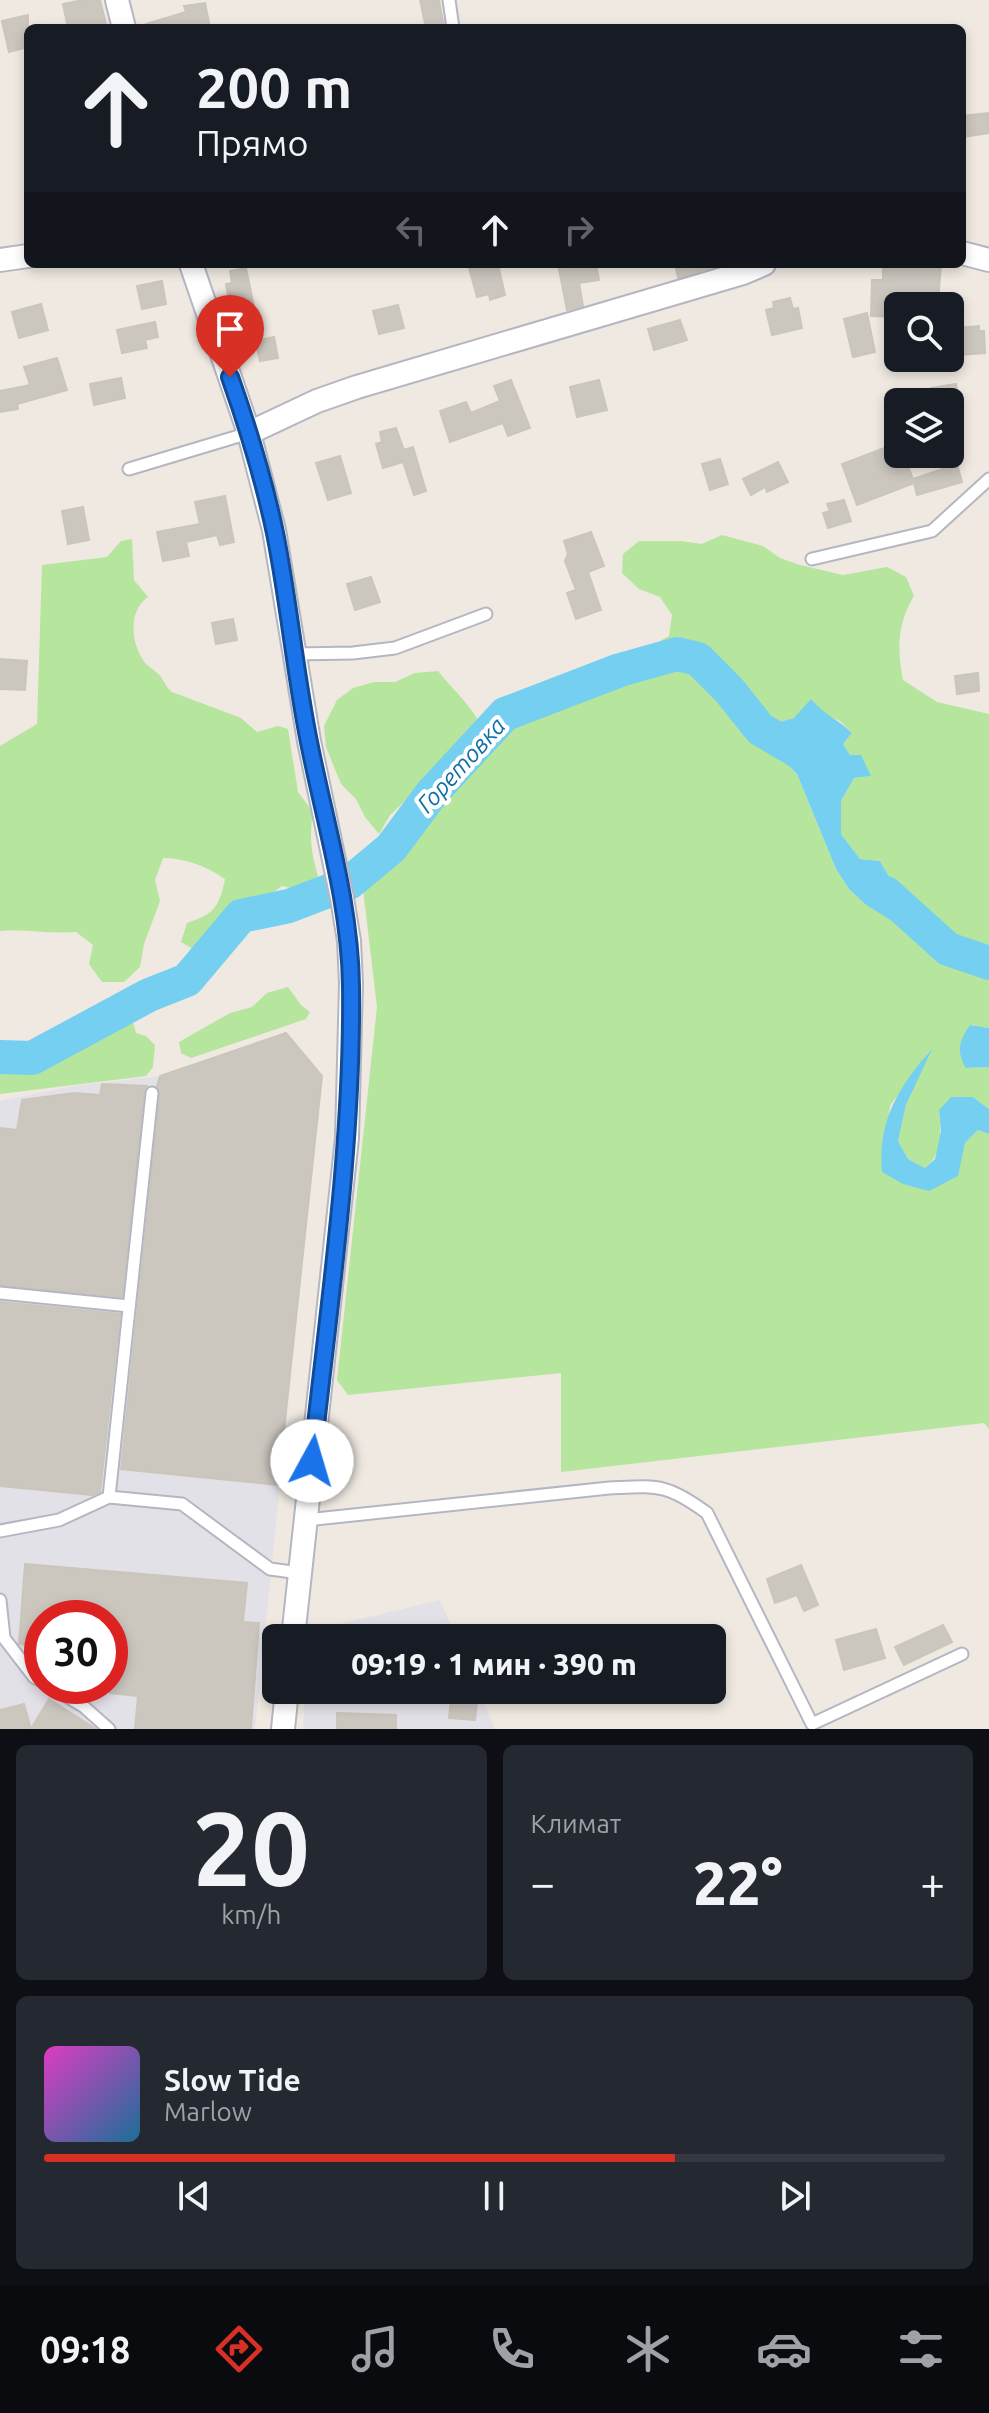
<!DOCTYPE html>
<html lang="ru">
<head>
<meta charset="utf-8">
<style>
  body { margin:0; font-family:Ubuntu,sans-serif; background:#242831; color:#f1f3f6; height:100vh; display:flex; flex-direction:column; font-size:30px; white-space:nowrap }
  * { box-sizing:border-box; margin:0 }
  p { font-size:26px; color:#9ea1a6 }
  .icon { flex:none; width:44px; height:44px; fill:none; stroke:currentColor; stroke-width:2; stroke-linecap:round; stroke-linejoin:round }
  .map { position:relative; height:1729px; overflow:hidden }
  .side { display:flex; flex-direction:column; gap:16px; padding:16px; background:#0d0f14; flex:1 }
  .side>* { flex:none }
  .hud { position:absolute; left:24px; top:24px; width:942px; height:244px; border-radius:12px; box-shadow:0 4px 12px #0003; background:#171b24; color:#f1f3f6; overflow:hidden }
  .tools { position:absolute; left:884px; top:292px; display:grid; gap:16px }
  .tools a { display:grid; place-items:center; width:80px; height:80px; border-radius:12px; background:#171b24; box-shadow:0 4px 12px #0003; font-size:40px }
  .speed { position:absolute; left:24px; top:1600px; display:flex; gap:16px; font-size:40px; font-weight:700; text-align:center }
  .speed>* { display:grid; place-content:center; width:104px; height:104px; border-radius:50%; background:#171b24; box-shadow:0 4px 12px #0003; line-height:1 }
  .speed .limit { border:12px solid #d22; background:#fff; color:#111 }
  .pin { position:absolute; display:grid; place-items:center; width:68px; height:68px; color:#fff; margin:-82px -34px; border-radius:50% 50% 50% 0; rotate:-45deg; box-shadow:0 0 8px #0007 }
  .pin .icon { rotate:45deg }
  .me { position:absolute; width:88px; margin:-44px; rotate:6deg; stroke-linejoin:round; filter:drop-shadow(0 0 6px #0008) }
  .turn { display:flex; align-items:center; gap:28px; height:168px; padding:0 40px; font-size:36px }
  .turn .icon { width:104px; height:104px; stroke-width:2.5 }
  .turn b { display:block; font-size:56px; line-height:68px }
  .lanes { display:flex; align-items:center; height:76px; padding:0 40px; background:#0003; justify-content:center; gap:40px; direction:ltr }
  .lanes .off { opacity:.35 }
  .big { font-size:60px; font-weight:800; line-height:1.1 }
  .side .widget { flex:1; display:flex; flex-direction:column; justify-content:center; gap:12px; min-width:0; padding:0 28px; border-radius:12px; background:#242831 }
  .side .dial { align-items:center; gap:0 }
  .dial b { font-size:104px; line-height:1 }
  .song { display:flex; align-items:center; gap:24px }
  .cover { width:96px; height:96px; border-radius:12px; background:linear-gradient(135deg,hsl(310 70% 55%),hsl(200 70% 35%)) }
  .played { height:8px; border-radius:4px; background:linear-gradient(90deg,#d93025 70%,#363941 70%) }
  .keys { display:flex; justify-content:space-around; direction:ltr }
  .heat { display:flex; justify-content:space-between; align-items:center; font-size:44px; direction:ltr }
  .side .tiles { flex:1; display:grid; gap:16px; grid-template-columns:1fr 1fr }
  .widget:last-child { grid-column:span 2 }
  .trip { position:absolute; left:262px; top:1624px; width:464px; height:80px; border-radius:12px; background:#171b24; box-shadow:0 4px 12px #0003; font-weight:800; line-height:80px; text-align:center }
  .dock { display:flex; height:128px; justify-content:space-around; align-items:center; background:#090b0e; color:#9ea1a6 }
  .dock .icon { width:56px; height:56px }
  .dock .selected { color:#d93025 }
  .dock b { font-size:36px; color:#f1f3f6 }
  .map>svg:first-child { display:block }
</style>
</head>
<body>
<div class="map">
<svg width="989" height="1729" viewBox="0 0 989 1729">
  <rect width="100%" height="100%" fill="#efe9e1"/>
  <!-- industrial -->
  <g fill="#e3e1e8" fill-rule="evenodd">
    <path d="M286,1033L322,1076L255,1729H0V1101L73,1086L160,1076ZM42,1618H110V1686H42Z"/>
    <path d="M440,1600L456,1638H309V1631Z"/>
    <path d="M305,1690H479L495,1729H303Z"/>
  </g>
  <!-- green -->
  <g fill="#b6e59e" fill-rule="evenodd">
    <path d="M722,535L763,546L780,558L800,565L843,575L887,567L906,577L914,596C897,624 897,650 903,680L937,702L989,714V1028L970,1025L966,1068L989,1067V1109L973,1097L939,1110C941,1132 943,1153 925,1168L908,1159L898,1141L906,1105L929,1052L890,1106L882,1172L957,1176L965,1143L978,1130L989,1134V1429L984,1423L561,1472V1373L348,1395L337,1380L377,1007L363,889L366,884L383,875L427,812L497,737L557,702L630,676L633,656L669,636L672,615L660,597L639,589L622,573L623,554L639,541H681L702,544ZM823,714L840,721L852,733L843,744L850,755L871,776L854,778L841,801V834L860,859L880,861C890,879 902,900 921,909L917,929L919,937L866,905L849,889L836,869L797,774L753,731L794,718Z"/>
    <path d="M132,539L134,580L148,597C129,610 130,640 143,660C147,667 156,670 161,677C165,683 166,687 172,692L241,718L257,732L278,726L288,729L298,792L313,812C309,835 311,853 318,876L303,891L282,886L231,923L218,939L200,953L181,942L187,923C214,914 219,908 225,879C204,865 188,859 163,858L155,880L160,901L144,944L140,967L124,982H102L89,964L93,945L76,932C50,934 25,929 0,931V746L37,724L42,565L107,557L121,541Z"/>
    <path d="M438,671C452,689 468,702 479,722L469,741L451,754L437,771L390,815L379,834L365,817L356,799L341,784L326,747L324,726L337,700L353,688L374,682H395L415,673Z"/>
    <path d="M288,987L301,1005L310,1012L306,1019L191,1058L181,1053L179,1042L230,1013L252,1007L267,993Z"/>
    <path d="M133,1022L136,1033L146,1036L155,1045L153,1067L146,1076L0,1094V1072L78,1049L94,1035Z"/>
  </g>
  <!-- water -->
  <g fill="#75cff0">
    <path d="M811,699C824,715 838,719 852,733L843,744L850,755H861L871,776L854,778L841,801V834L860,859L880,861C890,879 902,900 921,909L917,929L920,938L866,905L849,889L836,869L797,774L753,730L794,718Z"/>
    <path d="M970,1025L989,1028V1067L966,1068C956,1051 959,1041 970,1025Z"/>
    <path d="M932,1049L906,1105L898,1141L908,1159L925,1168L935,1159L941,1131L939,1110L951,1097H973L989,1109V1134L978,1130L965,1143L958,1176L929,1191L903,1184L882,1172C877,1121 899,1086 932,1049Z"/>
  </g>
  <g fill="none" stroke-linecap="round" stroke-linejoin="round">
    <!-- river -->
    <g stroke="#75cff0" stroke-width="34">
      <path d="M886,893L948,949L989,963"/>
      <path d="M0,1057L32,1058L149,995L187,980L241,916L289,906L349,883L391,848L432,793L505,714L620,670L677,654L698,659L729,690L760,729L799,752"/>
    </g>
  </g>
  <!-- building -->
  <g fill="#cbc7bf" stroke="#cbc5ba" stroke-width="2">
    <path d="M83,0H100L107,28H68L63,4Z"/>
    <path d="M420,0H439L444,28H426Z"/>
    <path d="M205,3L210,28H146V24L186,12L184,6Z"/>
    <path d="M28,15V47L9,52L2,21Z"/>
    <path d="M989,113V133L962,137V116Z"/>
    <path d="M468,264H498L505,295L490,300L489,294L477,297Z"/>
    <path d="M558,264H596L599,280L579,283L583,306L567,310Z"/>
    <path d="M675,264H720V265L678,278Z"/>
    <path d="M883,264H941L938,302L902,297V306H898V317L871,316L872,280H883Z"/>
    <path d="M246,268L254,307L231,312L226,284L232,283L230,271Z"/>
    <path d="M162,281L166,304L142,309L137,286Z"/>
    <path d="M790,298L793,309L798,308L802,328L772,335L766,310L774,308L773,302Z"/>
    <path d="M41,304L48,330L19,338L12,312Z"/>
    <path d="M398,305L404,328L379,334L373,311Z"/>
    <path d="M867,313L875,352L853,357L844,319Z"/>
    <path d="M680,320L687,340L654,350L648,329Z"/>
    <path d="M155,322L158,337L145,340L147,348L122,353L117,330Z"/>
    <path d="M979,326V331H984L985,353L960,355L958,328Z"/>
    <path d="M274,337L278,358L260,361L255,341Z"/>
    <path d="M57,358L67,390L17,404L18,409L0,412V391L30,385L24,367Z"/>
    <path d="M121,378L125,398L94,405L90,384Z"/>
    <path d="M511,380L530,428L508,436L503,423L450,442L440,411L466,402L471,413L500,401L494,386Z"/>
    <path d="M599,380L607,410L577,417L570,387Z"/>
    <path d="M956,384L959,402H934L931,388Z"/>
    <path d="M396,428L404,450L413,447L426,491L414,495L403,462L383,468L376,444L382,442L380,432Z"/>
    <path d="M898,443V454H903L913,479L957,464L962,482L917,495L914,483L857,505L842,464Z"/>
    <path d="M340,456L351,493L328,500L316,463Z"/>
    <path d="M720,459L728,484L710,490L702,464Z"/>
    <path d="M778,462L788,482L767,492L765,487L751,495L743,479Z"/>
    <path d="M225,496L234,542L220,545L217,535L186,542L189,556L163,561L157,532L200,524L195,502Z"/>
    <path d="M844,500L851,521L828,528L823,513L830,511L827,504Z"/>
    <path d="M83,507L89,540L68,544L62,511Z"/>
    <path d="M591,532L604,566L588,572L601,610L576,619L567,593L576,590L565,561L568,554L564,541Z"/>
    <path d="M371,577L380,602L355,610L347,584Z"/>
    <path d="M233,619L237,640L216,644L212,623Z"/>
    <path d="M0,659L27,661L25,690L0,689Z"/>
    <path d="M978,673L979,691L957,694L955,676Z"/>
    <path d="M286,1033L322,1076L278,1485L121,1469L160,1094L157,1086L160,1076Z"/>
    <path d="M102,1084L147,1086L144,1092L122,1297L0,1285V1128L17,1130L22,1100L75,1093L100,1095Z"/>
    <path d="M0,1302L120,1314L100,1492L92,1495L0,1486Z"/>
    <path d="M25,1564L247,1583L243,1622L259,1623L251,1729H135L138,1696L110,1693V1618H42V1646L19,1644Z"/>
    <path d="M801,1565L818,1605L804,1611L797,1595L775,1603L767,1579Z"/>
    <path d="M943,1625L952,1642L904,1665L895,1647Z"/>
    <path d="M876,1629L885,1658L844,1670L836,1640Z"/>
    <path d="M452,1690L478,1692L475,1720L449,1718Z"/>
    <path d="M49,1699L96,1729H31Z"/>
    <path d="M24,1704L31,1729H0V1710Z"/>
    <path d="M337,1713L396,1715V1729H337Z"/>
  </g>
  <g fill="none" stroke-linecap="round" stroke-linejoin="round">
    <defs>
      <g id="lane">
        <path d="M449,0L453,28"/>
        <path d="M129,469L249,433"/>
        <path d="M812,559L932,531L989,479"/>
        <path d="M295,654L353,653L395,648L486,614"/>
        <path d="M152,1093L109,1497L182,1504L270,1569L300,1573"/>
        <path d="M0,1293L129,1306"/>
        <path d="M306,1520L609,1488C658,1486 666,1483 707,1513L812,1724L962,1654"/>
        <path d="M0,1531L59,1520L109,1497"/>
        <path d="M0,1600L4,1638L34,1677L42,1681"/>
        <path d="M50,1686L83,1706L109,1729"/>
      </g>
      <g id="street">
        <path d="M117,0L124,28"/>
        <path d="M962,253L989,260"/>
        <path d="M0,260L28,256"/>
        <path d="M191,264L249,433L274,530L309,741L342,898L349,941L351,984L347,1138L293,1638"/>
        <path d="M249,433L317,401L357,387L743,273L764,264"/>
        <path d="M283,1729L287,1690"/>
      </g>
    </defs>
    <!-- lane casing -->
    <use href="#lane" stroke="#b4b7c1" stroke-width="15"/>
    <!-- street casing -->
    <use href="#street" stroke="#b4b7c1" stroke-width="26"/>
    <!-- lane -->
    <use href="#lane" stroke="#fff" stroke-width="11"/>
    <!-- street -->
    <use href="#street" stroke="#fff" stroke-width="22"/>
  </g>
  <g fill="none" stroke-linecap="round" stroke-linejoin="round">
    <defs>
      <path id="route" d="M230,377C248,428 264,480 275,533C289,603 295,673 309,742C325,823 350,903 351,986C353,1145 329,1303 312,1461"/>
    </defs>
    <!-- route casing -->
    <use href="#route" stroke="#114b97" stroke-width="20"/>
    <!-- route -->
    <use href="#route" stroke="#1a73e8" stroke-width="14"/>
  </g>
  <g text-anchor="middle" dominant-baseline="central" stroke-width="8" stroke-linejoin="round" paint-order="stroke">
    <!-- water labels -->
    <g font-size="24" font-style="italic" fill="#0d6fa3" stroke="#fff">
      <text transform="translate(461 765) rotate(-48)">Горетовка</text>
    </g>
  </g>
</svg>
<div class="tools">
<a><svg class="icon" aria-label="search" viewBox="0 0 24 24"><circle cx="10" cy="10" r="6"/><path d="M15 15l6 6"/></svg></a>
<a><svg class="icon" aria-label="layers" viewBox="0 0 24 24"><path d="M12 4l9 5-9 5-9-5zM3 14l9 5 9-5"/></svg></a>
</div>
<div class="speed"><div class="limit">30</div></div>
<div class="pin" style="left:230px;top:377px;background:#d93025"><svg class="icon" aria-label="arrive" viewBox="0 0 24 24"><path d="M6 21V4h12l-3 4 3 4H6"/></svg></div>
<svg class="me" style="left:312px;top:1461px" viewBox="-20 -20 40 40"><circle r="19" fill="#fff"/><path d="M0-13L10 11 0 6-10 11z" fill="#1a73e8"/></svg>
<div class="trip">09:19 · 1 мин · 390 m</div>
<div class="hud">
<div class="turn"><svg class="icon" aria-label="ahead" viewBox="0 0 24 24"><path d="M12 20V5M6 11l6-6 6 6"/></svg><div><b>200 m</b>Прямо</div></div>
<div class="lanes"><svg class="icon off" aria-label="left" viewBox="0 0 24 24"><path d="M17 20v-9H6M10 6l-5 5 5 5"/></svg><svg class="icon" aria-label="ahead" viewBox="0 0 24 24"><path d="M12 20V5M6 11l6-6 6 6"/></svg><svg class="icon off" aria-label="right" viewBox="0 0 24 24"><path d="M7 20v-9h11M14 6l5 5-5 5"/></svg></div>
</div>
</div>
<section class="side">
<div class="tiles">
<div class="widget dial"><b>20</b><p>km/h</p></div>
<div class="widget"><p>Климат</p>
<div class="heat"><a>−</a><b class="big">22°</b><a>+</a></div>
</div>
<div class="widget">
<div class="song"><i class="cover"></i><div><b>Slow Tide</b><p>Marlow</p></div></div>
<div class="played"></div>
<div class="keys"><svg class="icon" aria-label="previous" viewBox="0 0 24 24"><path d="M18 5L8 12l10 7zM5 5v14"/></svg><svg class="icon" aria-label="pause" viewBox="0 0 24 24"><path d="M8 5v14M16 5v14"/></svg><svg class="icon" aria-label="next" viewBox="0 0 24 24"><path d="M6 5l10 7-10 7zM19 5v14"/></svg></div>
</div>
</div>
</section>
<nav class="dock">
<b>09:18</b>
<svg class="icon selected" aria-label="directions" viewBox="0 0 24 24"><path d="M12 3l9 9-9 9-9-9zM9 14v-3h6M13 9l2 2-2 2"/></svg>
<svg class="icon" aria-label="music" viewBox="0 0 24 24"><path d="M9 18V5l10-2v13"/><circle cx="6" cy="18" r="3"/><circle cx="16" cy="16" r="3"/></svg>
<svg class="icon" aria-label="phone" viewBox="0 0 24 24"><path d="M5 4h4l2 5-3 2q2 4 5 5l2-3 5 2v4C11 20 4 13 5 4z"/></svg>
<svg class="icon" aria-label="climate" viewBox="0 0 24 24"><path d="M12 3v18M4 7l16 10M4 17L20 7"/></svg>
<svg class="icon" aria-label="car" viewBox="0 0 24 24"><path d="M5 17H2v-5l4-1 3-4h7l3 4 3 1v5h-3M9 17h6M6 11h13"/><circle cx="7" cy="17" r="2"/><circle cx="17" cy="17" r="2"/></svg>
<svg class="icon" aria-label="filters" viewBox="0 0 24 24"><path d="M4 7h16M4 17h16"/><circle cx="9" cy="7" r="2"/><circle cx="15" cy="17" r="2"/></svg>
</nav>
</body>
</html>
